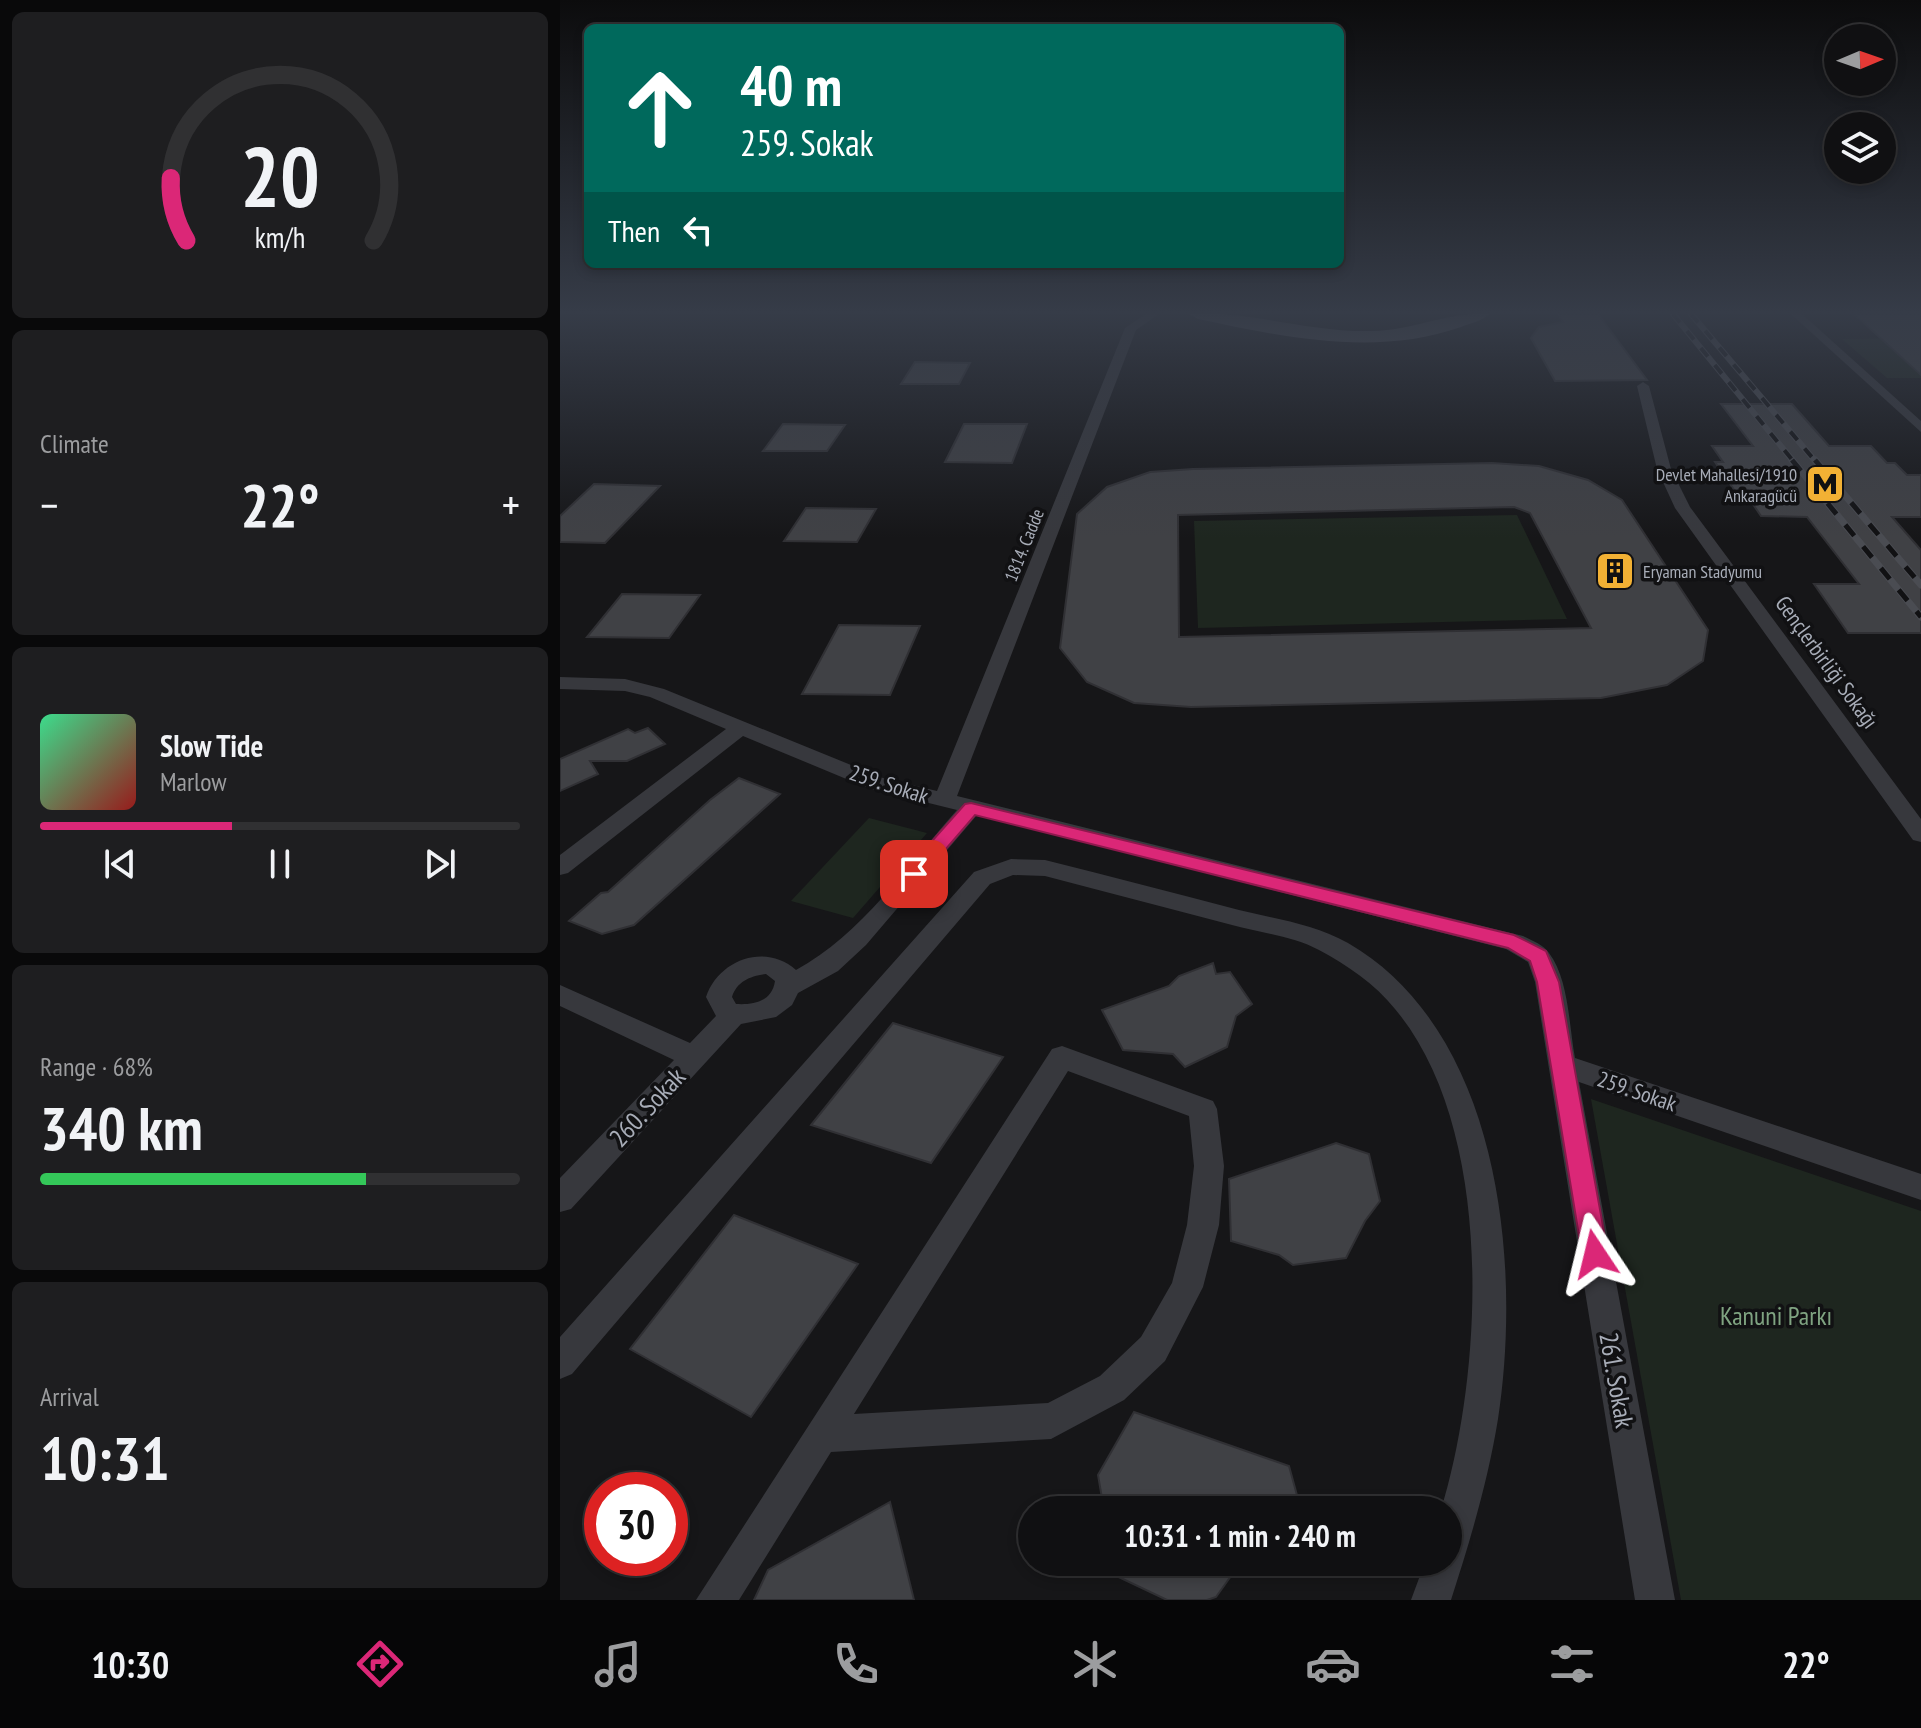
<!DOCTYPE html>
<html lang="en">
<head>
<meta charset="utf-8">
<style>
  body { margin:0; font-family:"PT Sans Narrow",sans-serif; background:#1e1e20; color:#f1f3f6; height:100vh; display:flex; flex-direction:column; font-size:30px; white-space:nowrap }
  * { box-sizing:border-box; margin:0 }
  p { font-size:26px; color:#9c9d9f }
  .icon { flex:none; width:44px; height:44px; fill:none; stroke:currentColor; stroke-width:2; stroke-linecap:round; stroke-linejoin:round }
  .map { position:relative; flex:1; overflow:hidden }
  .sheet { display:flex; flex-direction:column; gap:12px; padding:12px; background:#09090a; width:560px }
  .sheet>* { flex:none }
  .banner { position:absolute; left:24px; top:24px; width:760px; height:244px; border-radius:12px; box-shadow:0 4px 12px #0003,0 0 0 2px #303032; background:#00695c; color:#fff; overflow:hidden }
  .needle { width:52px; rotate:88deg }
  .tools { position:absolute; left:1264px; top:24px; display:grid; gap:16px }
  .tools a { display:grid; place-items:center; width:72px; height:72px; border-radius:50%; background:#101012; box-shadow:0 4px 12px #0003,0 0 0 2px #303032; font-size:40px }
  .speed { position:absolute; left:24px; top:1472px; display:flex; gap:16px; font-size:40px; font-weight:700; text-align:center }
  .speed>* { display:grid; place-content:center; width:104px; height:104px; border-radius:50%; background:#101012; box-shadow:0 4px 12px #0003,0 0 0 2px #303032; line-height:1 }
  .speed .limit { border:12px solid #d22; background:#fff; color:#111 }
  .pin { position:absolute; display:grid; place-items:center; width:68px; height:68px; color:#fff; margin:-34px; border-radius:16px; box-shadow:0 4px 12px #0006 }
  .me { position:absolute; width:88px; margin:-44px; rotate:350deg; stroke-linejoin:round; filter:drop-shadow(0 0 6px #0008) }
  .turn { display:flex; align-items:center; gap:28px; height:168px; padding:0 24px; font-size:36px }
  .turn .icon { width:104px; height:104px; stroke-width:2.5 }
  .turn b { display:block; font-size:56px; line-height:68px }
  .then { display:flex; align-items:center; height:76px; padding:0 24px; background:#0003; gap:16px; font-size:30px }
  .big { font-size:60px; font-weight:800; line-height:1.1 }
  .sheet .widget { flex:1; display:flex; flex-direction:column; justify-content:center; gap:12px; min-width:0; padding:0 28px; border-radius:12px; background:#1e1e20 }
  .sheet .dial { align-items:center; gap:0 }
  .dial svg { height:208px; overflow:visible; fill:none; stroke:#303032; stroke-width:7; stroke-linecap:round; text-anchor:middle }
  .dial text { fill:#f1f3f6; stroke:none }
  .song { display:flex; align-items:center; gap:24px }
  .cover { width:96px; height:96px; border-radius:12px; background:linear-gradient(135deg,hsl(150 70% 55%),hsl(0 70% 35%)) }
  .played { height:8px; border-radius:4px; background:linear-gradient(90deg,#db2777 40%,#303032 40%) }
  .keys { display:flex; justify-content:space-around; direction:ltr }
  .heat { display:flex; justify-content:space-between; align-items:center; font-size:44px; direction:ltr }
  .charge { height:12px; border-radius:6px; background:linear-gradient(90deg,#34c759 68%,#303032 0) }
  .trip { position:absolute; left:458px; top:1496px; width:444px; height:80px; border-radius:40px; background:#101012; box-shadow:0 4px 12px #0003,0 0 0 2px #303032; font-weight:800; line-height:80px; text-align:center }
  .tab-bar { display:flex; height:128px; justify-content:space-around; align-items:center; background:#060607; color:#9c9d9f }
  .tab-bar .icon { width:56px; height:56px }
  .tab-bar .active { color:#db2777 }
  .tab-bar b { font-size:36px; color:#f1f3f6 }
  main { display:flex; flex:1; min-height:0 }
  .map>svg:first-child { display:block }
</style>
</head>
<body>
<main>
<section class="sheet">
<div class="widget dial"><svg viewBox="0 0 100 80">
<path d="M14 69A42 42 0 1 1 86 69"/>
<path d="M14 69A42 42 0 0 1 8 45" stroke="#db2777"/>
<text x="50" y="56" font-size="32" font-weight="700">20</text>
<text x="50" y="72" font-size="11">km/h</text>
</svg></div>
<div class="widget"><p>Climate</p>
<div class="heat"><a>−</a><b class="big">22°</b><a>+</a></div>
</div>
<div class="widget">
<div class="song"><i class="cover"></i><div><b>Slow Tide</b><p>Marlow</p></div></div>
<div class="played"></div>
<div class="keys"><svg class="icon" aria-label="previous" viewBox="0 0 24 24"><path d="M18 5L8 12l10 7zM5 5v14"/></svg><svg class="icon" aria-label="pause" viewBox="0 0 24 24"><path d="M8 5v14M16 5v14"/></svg><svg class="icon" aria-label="next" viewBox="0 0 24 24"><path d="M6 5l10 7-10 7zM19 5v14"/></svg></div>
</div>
<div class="widget"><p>Range · 68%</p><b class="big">340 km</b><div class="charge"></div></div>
<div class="widget"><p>Arrival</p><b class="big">10:31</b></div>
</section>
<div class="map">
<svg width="1361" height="1600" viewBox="0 0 1361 1600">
  <rect width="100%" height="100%" fill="#161618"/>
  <!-- green -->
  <g fill="#1e261f">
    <path d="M1361,338V378H1327L1282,339Z"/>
    <path d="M957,515L1007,619L638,628L634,521Z"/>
    <path d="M309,818L367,833L293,918L231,901Z"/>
    <path d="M1031,1099L1361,1211V1600H1121Z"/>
  </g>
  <!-- building -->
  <g fill="#404145" stroke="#303034" stroke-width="2" fill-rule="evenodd">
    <path d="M998,314H1038L1087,380L995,381L971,338L979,327L1003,322Z"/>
    <path d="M1294,314H1361V375Z"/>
    <path d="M355,362L410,363L399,384H341Z"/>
    <path d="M1161,404H1232L1269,446H1311L1327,463H1335L1347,475H1361V517H1332L1361,550V633H1288L1254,584H1299L1247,517L1201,516L1188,497H1179L1155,462H1163L1152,446H1193Z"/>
    <path d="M223,424L285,425L267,451H203Z"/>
    <path d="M404,424H467L452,463L385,462Z"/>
    <path d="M932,463L979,466L1028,480L1062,500L1148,630L1143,661L1107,685L1041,698L631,707L574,703L527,682L500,648L517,514L547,487L590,472L633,469ZM954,507L970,513L1031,628L619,637L618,515Z"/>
    <path d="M34,484L100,486L45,543L0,542V516Z"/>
    <path d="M246,508L316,509L297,542L224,541Z"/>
    <path d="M62,594L140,595L109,638L27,637Z"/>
    <path d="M279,625L360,626L330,695L242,694Z"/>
    <path d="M88,728L105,744L67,761H30L38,774L0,791V759L68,729L75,733Z"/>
    <path d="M179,778L220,794L74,925L42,934L9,921L41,893L48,892L150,800Z"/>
    <path d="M653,963L656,974L670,972L692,1004L676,1016L667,1047L625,1067L613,1054L563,1050L542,1010L609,986L619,976Z"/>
    <path d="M333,1023L443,1057L371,1163L251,1125Z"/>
    <path d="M776,1143L809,1154L820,1201L805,1221L786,1258L733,1265L719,1255L671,1241L669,1179Z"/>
    <path d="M174,1215L298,1264L191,1417L70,1349Z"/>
    <path d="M574,1412L729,1466L741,1510H544L538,1475Z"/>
    <path d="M330,1502L354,1600H194L208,1570Z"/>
    <path d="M527,1562H681L656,1597L647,1600H607Z"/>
  </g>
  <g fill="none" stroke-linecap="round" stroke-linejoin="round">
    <!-- street -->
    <g fill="#37383d" fill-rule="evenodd">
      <path d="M586,314H599L576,330L397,796L963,936C971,940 984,945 989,953C1009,979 1009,1027 1015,1058L1361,1174V1200L1019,1082L1115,1600H1075L975,982L968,962L946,949L417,815L306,945L278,971L238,993L232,1005L216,1017L181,1024L11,1209L0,1212V1178L114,1060L0,1006V985L130,1043L156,1016L146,997C159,959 206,943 236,970C301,935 348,865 397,810L308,788L183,736L8,873L0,875V855L166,729L90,697L65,691L0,689V677L65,679L104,689L323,778L377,791L565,328ZM206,974L215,981C212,1002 193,1005 176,1004L172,997C177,981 191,976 206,974Z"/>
      <path d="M1231,314H1242L1361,421V432Z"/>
      <path d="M1083,382L1089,386L1111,469L1130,507L1361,819V842L1353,840L1115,508L1097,469L1077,386Z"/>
      <path d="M451,859L485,860C550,876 614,893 679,910C716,919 754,924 788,943C940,1031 962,1262 938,1419C928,1481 910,1541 891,1600H851L865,1562H888V1510H881C924,1369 935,1128 835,1009C815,984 787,965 759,950C733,936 701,933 672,925C610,909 547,892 485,876L453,875L430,884L12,1374L0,1379V1337L414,872Z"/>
      <path d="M502,1046L653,1101L657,1109L664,1166L659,1225L643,1287L605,1361L564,1400L491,1439L271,1452L179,1600H136L492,1049ZM508,1071L629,1116L634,1166L627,1225L612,1283L581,1337L540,1376L488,1403L294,1414Z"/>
    </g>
    <!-- primary -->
    <path fill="#53555c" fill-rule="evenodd" d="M629,314C688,310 751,333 813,331C853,330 891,311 929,314C922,321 911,323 901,327C816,357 723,337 638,319Z"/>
    <defs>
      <g id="rail-far1">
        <path d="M1113,314L1234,462"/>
        <path d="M1131,314L1256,462"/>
      </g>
      <g id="rail">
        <path d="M1232,460L1361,617"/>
        <path d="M1255,460L1361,585"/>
      </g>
    </defs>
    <!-- rail-far1 casing -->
    <use href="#rail-far1" stroke="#4a4c52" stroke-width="6"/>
    <!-- rail casing -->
    <use href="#rail" stroke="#4a4c52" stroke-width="7"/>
    <!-- rail-far1 -->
    <use href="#rail-far1" stroke="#111113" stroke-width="4" stroke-dasharray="11" stroke-linecap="butt"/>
    <!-- rail -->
    <use href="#rail" stroke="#111113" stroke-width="5" stroke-dasharray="14" stroke-linecap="butt"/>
  </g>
  <!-- sky -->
  <linearGradient id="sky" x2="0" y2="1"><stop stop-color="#0c0c0d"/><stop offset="0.58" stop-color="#363c48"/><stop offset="1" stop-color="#363c48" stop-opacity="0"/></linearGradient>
  <rect width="1361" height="538" fill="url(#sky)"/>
  <!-- route -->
  <path fill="#db2777" stroke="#8e194d" stroke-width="2" d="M411,803L954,935L986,951L999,982L1048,1254L1044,1263L1035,1266L1025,1263L1022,1254L977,982L970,961L948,948L415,815L361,878H347L344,874L347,869L405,804Z"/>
  <!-- icons -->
  <defs>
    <symbol id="metro-square" viewBox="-11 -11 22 22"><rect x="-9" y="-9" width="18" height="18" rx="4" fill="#f2b134" stroke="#111113"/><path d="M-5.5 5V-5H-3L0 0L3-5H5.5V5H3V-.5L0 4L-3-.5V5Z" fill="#111"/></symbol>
    <symbol id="building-square" viewBox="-11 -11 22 22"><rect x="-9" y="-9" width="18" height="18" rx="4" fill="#f2b134" stroke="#111113"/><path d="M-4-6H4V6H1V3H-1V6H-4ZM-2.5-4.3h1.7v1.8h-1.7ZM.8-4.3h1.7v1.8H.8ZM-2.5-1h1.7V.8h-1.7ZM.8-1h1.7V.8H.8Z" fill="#111"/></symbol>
  </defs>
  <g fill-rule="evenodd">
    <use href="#metro-square" x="1243" y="462" width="44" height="44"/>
    <use href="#building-square" x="1033" y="549" width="44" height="44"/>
  </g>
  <g text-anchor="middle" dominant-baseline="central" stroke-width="7" stroke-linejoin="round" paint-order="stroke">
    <!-- far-poi labels -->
    <g font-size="18" fill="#a8adb8" stroke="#111113" text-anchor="end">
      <text x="1237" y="474">Devlet Mahallesi/1910<tspan x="1237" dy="21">Ankaragücü</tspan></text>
      <text x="1083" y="571" text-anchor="start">Eryaman Stadyumu</text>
    </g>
    <!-- far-street labels -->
    <g font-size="18" fill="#a8adb8" stroke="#111113">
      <text transform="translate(464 545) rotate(-68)">1814. Cadde</text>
    </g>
    <!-- street labels -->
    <g font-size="22" fill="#a8adb8" stroke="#111113">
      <text transform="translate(1267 662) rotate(54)">Gençlerbirliği Sokağı</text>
      <text transform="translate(329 784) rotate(18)">259. Sokak</text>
      <text transform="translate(1077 1091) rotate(19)">259. Sokak</text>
    </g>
    <!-- near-street labels -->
    <g font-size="26" fill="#a8adb8" stroke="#111113">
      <text transform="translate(87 1107) rotate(-47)">260. Sokak</text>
      <text transform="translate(1057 1380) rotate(80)">261. Sokak</text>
    </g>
    <!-- near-park labels -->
    <g font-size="26" fill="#7fa381" stroke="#111113">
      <text x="1216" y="1315">Kanuni Parkı</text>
    </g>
  </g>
</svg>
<div class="tools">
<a><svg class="needle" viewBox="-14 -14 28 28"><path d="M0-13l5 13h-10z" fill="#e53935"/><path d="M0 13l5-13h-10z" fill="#9c9d9f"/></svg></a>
<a><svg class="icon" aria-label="layers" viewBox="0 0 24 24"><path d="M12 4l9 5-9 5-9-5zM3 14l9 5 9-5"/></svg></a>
</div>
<div class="speed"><div class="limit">30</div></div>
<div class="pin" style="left:354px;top:874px;background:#d93025"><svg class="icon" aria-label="arrive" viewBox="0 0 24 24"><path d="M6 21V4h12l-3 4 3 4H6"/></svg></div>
<svg class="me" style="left:1035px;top:1254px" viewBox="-20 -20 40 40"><path d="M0-17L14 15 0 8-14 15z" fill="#db2777" stroke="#fff" stroke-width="4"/></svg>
<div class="trip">10:31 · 1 min · 240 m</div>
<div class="banner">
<div class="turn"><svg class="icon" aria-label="ahead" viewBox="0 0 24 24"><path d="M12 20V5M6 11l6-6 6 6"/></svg><div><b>40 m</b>259. Sokak</div></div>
<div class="then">Then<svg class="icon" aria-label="left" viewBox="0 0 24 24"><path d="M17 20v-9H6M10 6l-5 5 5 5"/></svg></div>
</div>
</div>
</main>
<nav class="tab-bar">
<b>10:30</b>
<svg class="icon active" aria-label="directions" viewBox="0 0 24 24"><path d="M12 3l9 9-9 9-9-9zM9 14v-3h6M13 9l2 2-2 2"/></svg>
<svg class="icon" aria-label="music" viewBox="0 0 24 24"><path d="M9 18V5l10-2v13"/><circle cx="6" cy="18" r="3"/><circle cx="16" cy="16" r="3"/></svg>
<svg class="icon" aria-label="phone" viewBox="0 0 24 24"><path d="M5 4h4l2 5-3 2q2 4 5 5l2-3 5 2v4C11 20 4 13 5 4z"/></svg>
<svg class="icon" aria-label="climate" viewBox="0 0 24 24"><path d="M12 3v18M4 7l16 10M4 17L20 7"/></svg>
<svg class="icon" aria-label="car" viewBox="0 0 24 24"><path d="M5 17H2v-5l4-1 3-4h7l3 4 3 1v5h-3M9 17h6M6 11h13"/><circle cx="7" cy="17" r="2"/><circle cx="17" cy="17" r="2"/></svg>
<svg class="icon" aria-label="filters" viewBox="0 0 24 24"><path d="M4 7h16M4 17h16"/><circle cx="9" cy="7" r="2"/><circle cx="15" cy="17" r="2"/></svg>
<b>22°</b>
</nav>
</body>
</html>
